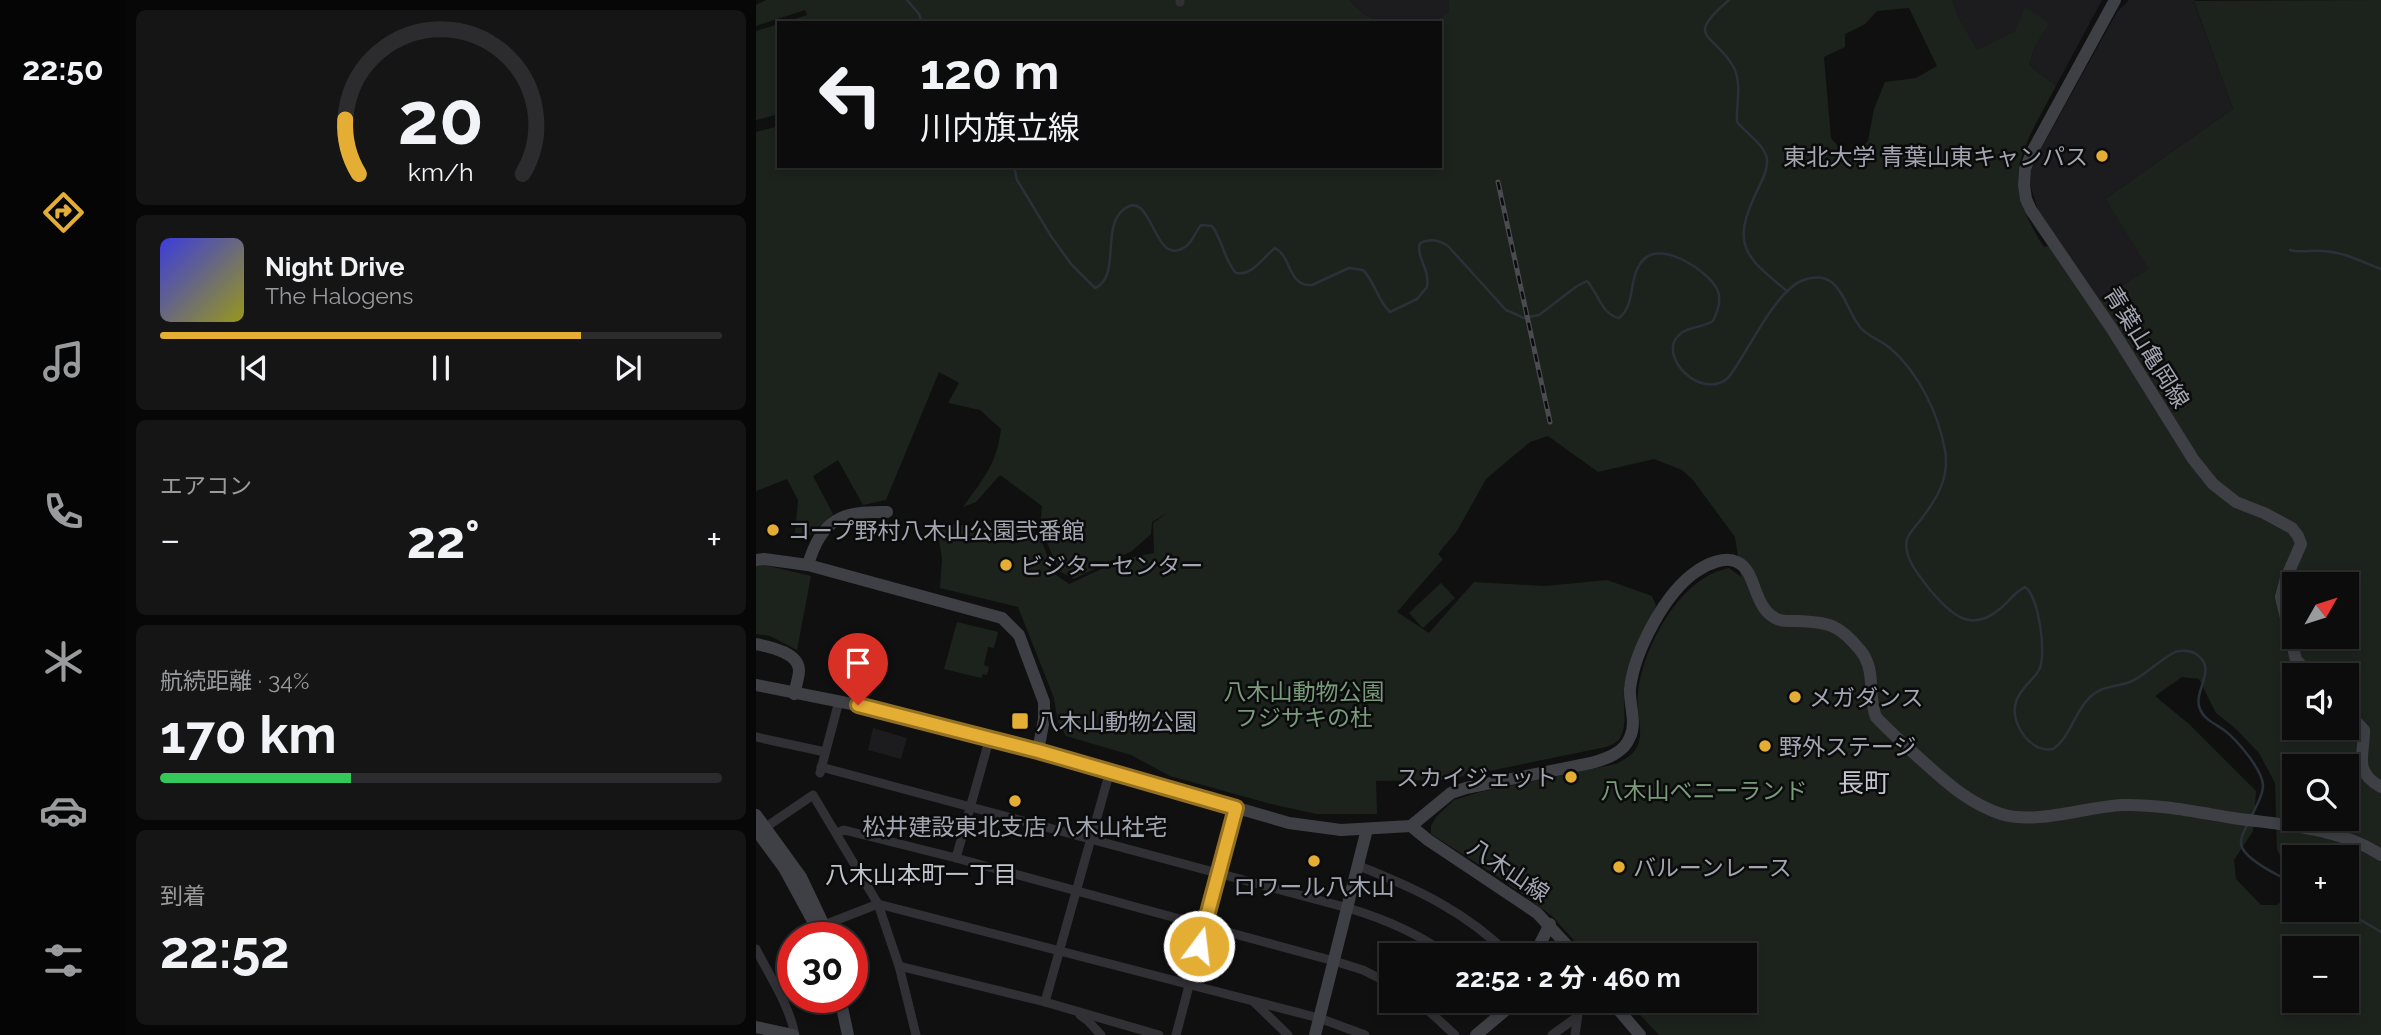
<!DOCTYPE html>
<html lang="ja">
<head>
<meta charset="utf-8">
<style>
  body { margin:0; font-family:Raleway,"Noto Sans JP",sans-serif; background:#151516; color:#f1f3f6; height:100vh; display:flex; flex-direction:column; font-size:26px; white-space:nowrap }
  * { box-sizing:border-box; margin:0 }
  p { font-size:23px; color:#9a9b9d }
  .icon { flex:none; width:38px; height:38px; fill:none; stroke:currentColor; stroke-width:2; stroke-linecap:round; stroke-linejoin:round }
  .map { position:relative; flex:1; overflow:hidden }
  .details { display:flex; flex-direction:column; gap:10px; padding:10px; background:#070707; width:630px }
  .details>* { flex:none }
  .hud { position:absolute; left:21px; top:21px; width:665px; height:147px; border-radius:0px; box-shadow:0 4px 10px #0003,0 0 0 2px #2c2c2e; background:#0c0c0d; color:#f1f3f6; overflow:hidden }
  .needle { width:46px; rotate:51deg }
  .tools { position:absolute; left:1526px; top:572px; display:grid; gap:14px }
  .tools a { display:grid; place-items:center; width:77px; height:77px; border-radius:0px; background:#0c0c0d; box-shadow:0 4px 10px #0003,0 0 0 2px #2c2c2e; font-size:35px }
  .speed { position:absolute; left:21px; top:922px; display:flex; gap:14px; font-size:35px; font-weight:700; text-align:center }
  .speed>* { display:grid; place-content:center; width:91px; height:91px; border-radius:50%; background:#0c0c0d; box-shadow:0 4px 10px #0003,0 0 0 2px #2c2c2e; line-height:1 }
  .speed .limit { border:10px solid #d22; background:#fff; color:#111 }
  .pin { position:absolute; display:grid; place-items:center; width:60px; height:60px; color:#fff; margin:-72px -30px; border-radius:50% 50% 50% 0; rotate:-45deg; box-shadow:0 0 7px #0007 }
  .pin .icon { rotate:45deg }
  .me { position:absolute; width:77px; margin:-38px; rotate:15deg; stroke-linejoin:round; filter:drop-shadow(0 0 5px #0008) }
  .turn { display:flex; align-items:center; gap:24px; height:147px; padding:0 28px; font-size:32px }
  .turn .icon { width:91px; height:91px; stroke-width:2.5 }
  .turn b { display:block; font-size:49px; line-height:60px }
  .big { font-size:52px; font-weight:700; line-height:1.1 }
  .details .tile { flex:1; display:flex; flex-direction:column; justify-content:center; gap:10px; min-width:0; padding:0 24px; border-radius:10px; background:#151516 }
  .details .dial { align-items:center; gap:0 }
  .dial svg { height:182px; overflow:visible; fill:none; stroke:#2c2c2e; stroke-width:7; stroke-linecap:round; text-anchor:middle }
  .dial text { fill:#f1f3f6; stroke:none }
  .song { display:flex; align-items:center; gap:21px }
  .cover { width:84px; height:84px; border-radius:10px; background:linear-gradient(135deg,hsl(240 70% 55%),hsl(60 70% 35%)) }
  .played { height:7px; border-radius:4px; background:linear-gradient(90deg,#e4ae34 75%,#2c2c2e 75%) }
  .keys { display:flex; justify-content:space-around; direction:ltr }
  .heat { display:flex; justify-content:space-between; align-items:center; font-size:38px; direction:ltr }
  .charge { height:10px; border-radius:5px; background:linear-gradient(90deg,#34c759 34%,#2c2c2e 0) }
  .trip { position:absolute; left:623px; top:943px; width:378px; height:70px; border-radius:0px; background:#0c0c0d; box-shadow:0 4px 10px #0003,0 0 0 2px #2c2c2e; font-weight:700; line-height:70px; text-align:center }
  main { display:flex; flex:1; min-height:0 }
  .dock { display:flex; flex-direction:column; width:126px; justify-content:space-around; align-items:center; background:#050505; color:#9a9b9d }
  .dock .icon { width:49px; height:49px }
  .dock .selected { color:#e4ae34 }
  .dock b { font-size:32px; color:#f1f3f6 }
  .map>svg:first-child { display:block }
</style>
</head>
<body>
<main>
<nav class="dock">
<b>22:50</b>
<svg class="icon selected" aria-label="directions" viewBox="0 0 24 24"><path d="M12 3l9 9-9 9-9-9zM9 14v-3h6M13 9l2 2-2 2"/></svg>
<svg class="icon" aria-label="music" viewBox="0 0 24 24"><path d="M9 18V5l10-2v13"/><circle cx="6" cy="18" r="3"/><circle cx="16" cy="16" r="3"/></svg>
<svg class="icon" aria-label="phone" viewBox="0 0 24 24"><path d="M5 4h4l2 5-3 2q2 4 5 5l2-3 5 2v4C11 20 4 13 5 4z"/></svg>
<svg class="icon" aria-label="climate" viewBox="0 0 24 24"><path d="M12 3v18M4 7l16 10M4 17L20 7"/></svg>
<svg class="icon" aria-label="car" viewBox="0 0 24 24"><path d="M5 17H2v-5l4-1 3-4h7l3 4 3 1v5h-3M9 17h6M6 11h13"/><circle cx="7" cy="17" r="2"/><circle cx="17" cy="17" r="2"/></svg>
<svg class="icon" aria-label="filters" viewBox="0 0 24 24"><path d="M4 7h16M4 17h16"/><circle cx="9" cy="7" r="2"/><circle cx="15" cy="17" r="2"/></svg>
</nav>
<section class="details">
<div class="tile dial"><svg viewBox="0 0 100 80">
<path d="M14 69A42 42 0 1 1 86 69"/>
<path d="M14 69A42 42 0 0 1 8 45" stroke="#e4ae34"/>
<text x="50" y="56" font-size="32" font-weight="700">20</text>
<text x="50" y="72" font-size="11">km/h</text>
</svg></div>
<div class="tile">
<div class="song"><i class="cover"></i><div><b>Night Drive</b><p>The Halogens</p></div></div>
<div class="played"></div>
<div class="keys"><svg class="icon" aria-label="previous" viewBox="0 0 24 24"><path d="M18 5L8 12l10 7zM5 5v14"/></svg><svg class="icon" aria-label="pause" viewBox="0 0 24 24"><path d="M8 5v14M16 5v14"/></svg><svg class="icon" aria-label="next" viewBox="0 0 24 24"><path d="M6 5l10 7-10 7zM19 5v14"/></svg></div>
</div>
<div class="tile"><p>エアコン</p>
<div class="heat"><a>−</a><b class="big">22°</b><a>+</a></div>
</div>
<div class="tile"><p>航続距離 · 34%</p><b class="big">170 km</b><div class="charge"></div></div>
<div class="tile"><p>到着</p><b class="big">22:52</b></div>
</section>
<div class="map">
<svg width="1625" height="1035" viewBox="0 0 1625 1035">
  <rect width="100%" height="100%" fill="#101011"/>
  <!-- built -->
  <g fill="#1c1c1e">
    <path d="M593,0H693L694,12L675,23H625L608,14Z"/>
    <path d="M1196,0H1346L1300,86L1273,65L1279,46L1292,22L1259,31L1220,51L1205,22Z"/>
    <path d="M1373,0H1439L1438,2L1477,109L1349,199L1394,269L1342,300L1282,210L1274,184L1275,171L1285,149L1361,12Z"/>
    <path d="M117,728L151,738L145,759L112,750Z"/>
  </g>
  <!-- green -->
  <g fill="#1c231d" fill-rule="evenodd">
    <path d="M10,0H593L608,14L625,23H25L51,15L49,10L0,26V5Z"/>
    <path d="M693,0H1196L1205,22L1221,50L1259,31L1269,7L1293,23L1279,46L1273,65L1300,86C1265,153 1242,176 1288,247L1291,246L1295,248L1335,305L1393,269L1349,199L1477,109L1438,1L1625,0V1035H903L871,1001H989V956L831,955L796,916L744,878L675,834V826L680,817L698,800L724,792L860,764C869,759 876,756 881,747C889,730 879,711 882,693C887,647 924,577 973,568L985,577L979,537L937,480L926,470L898,459L842,472L792,436L774,442L730,479L701,531L682,554L687,559L641,612L673,633L718,582L789,586L851,580L896,596L900,606C888,631 875,656 869,683C865,700 873,723 864,738C861,743 855,745 850,747L689,780L620,781L621,814H561L519,805L414,776L375,755L310,736L302,722L298,698L262,607L184,588L186,559L181,527L184,523L282,533L299,574L313,584L367,559L398,553L397,523L413,512L396,522L395,534L376,551L318,579L303,571L284,526L286,506L244,475L220,502L207,507C227,479 241,464 245,429L224,410L192,403L203,383L183,372L130,500L107,505L82,460L57,476L77,514L53,536L39,533L42,500L31,479L0,491V132L23,126V166H684V23H675L693,12ZM1153,8L1181,66L1160,78L1129,82L1118,109L1112,141L1093,159L1075,138L1068,57L1089,47V34L1109,24L1121,11ZM1538,584H1591V637H1538ZM1538,676H1591V728H1538ZM1426,677L1443,679L1460,713L1479,728L1503,753L1519,783L1521,850L1531,868L1529,898L1521,905H1505L1480,879L1478,860L1497,831L1500,791L1433,724L1399,696ZM1538,766H1591V819H1538ZM1538,858H1591V910H1538ZM1538,948H1591V1001H1538Z"/>
    <path d="M23,24V114L0,120V31Z"/>
    <path d="M8,565L55,576L41,650L14,636L0,634V566Z"/>
    <path d="M685,583L699,598L667,628L653,613Z"/>
    <path d="M201,622L242,632L238,648L232,647L228,665L233,667L231,675L227,674L225,678L188,669Z"/>
  </g>
  <g fill="none" stroke-linecap="round" stroke-linejoin="round">
    <!-- stream -->
    <g stroke="#2a3138" stroke-width="2.5">
      <path d="M151,0L163,14L166,23"/>
      <path d="M973,0C926,40 959,32 978,68C986,84 980,105 981,122C990,133 1010,146 1011,160C1012,171 1005,182 1001,191C975,245 988,256 1031,291"/>
      <path d="M258,166L261,180L295,236L315,264L339,288C365,277 345,228 367,210C397,185 396,269 429,247C437,242 439,232 445,225L456,226C467,241 468,260 480,273C497,276 507,257 519,248C536,257 532,287 556,285L593,268L607,270C619,282 621,300 634,312L661,299L671,287C674,269 660,258 664,243C674,238 683,240 692,246L750,310L768,318L783,315L821,286L831,281C842,293 846,315 863,318C881,304 871,276 888,259C907,241 952,271 961,289C966,299 962,311 957,321C947,328 931,326 922,336C902,357 945,401 972,378C991,354 1018,293 1045,281C1085,265 1087,306 1104,327C1112,337 1125,340 1134,348C1163,373 1182,413 1189,450C1194,479 1180,500 1163,522C1159,527 1153,533 1151,539C1146,557 1165,578 1175,591C1196,615 1215,634 1245,608C1253,601 1260,591 1269,587C1283,596 1291,656 1283,670C1276,682 1261,691 1259,706C1256,726 1275,753 1297,749C1315,737 1318,712 1334,697C1345,686 1360,687 1374,682C1390,675 1403,660 1419,652C1427,650 1433,650 1440,654C1463,669 1436,691 1444,709C1448,720 1460,724 1468,730C1481,740 1508,771 1507,787C1506,798 1499,808 1495,817"/>
      <path d="M1534,250C1545,253 1555,250 1567,251C1588,252 1606,262 1625,269"/>
      <path d="M1492,823C1489,830 1484,837 1485,844C1487,859 1525,877 1538,883"/>
      <path d="M1588,910L1625,932"/>
    </g>
    <!-- street -->
    <g stroke="#313135" stroke-width="9">
      <path d="M424,2V0"/>
      <path d="M0,737L69,752"/>
      <path d="M65,767L592,908C629,919 662,933 693,956"/>
      <path d="M64,773L83,701"/>
      <path d="M10,827L57,795L122,904L143,966L160,1035"/>
      <path d="M81,833L88,830L200,858L578,961L607,970L635,984"/>
      <path d="M200,858L234,737"/>
      <path d="M603,866C659,888 711,912 754,956"/>
      <path d="M68,925L122,904L563,1018L609,1035"/>
      <path d="M0,949C14,977 33,1004 39,1035"/>
      <path d="M143,966L289,1002L403,1035"/>
      <path d="M662,1001L699,1035"/>
      <path d="M743,1001L751,1009"/>
      <path d="M289,1002L354,771"/>
      <path d="M498,1002L532,1035"/>
      <path d="M324,1015L332,1021L345,1035"/>
      <path d="M420,1035L480,808"/>
      <path d="M796,1035L821,1017"/>
      <path d="M819,1035L824,1001"/>
    </g>
    <!-- secondary -->
    <g stroke="#3f4045" stroke-width="12">
      <path d="M1359,0L1277,150L1269,169L1268,185L1270,199L1275,210L1356,329L1437,459L1457,484L1480,502L1508,513L1536,528L1542,536L1545,544L1530,578L1525,597L1540,660L1554,674L1562,676"/>
      <path d="M0,560L8,559L52,565L246,618L263,635L288,702V719L282,751"/>
      <path d="M52,565C65,519 86,511 131,512"/>
      <path d="M0,644C13,647 42,652 43,670C43,677 40,686 38,694"/>
      <path d="M0,685L121,709L234,737L533,823L585,830L655,826"/>
      <path d="M1591,705L1594,715L1608,730C1608,755 1597,772 1625,787"/>
      <path d="M0,815L45,877L74,938"/>
      <path d="M655,826L695,793L710,788L835,763C850,759 868,753 874,737C881,723 873,704 874,689C878,652 909,592 941,571C951,564 969,556 981,562C1001,571 996,605 1019,618C1025,622 1033,621 1040,621C1072,622 1083,624 1104,650C1121,670 1111,695 1120,717C1133,731 1148,744 1162,757C1188,780 1211,803 1245,814C1281,825 1328,807 1366,805C1403,804 1440,812 1477,818C1526,825 1582,827 1625,855"/>
      <path d="M655,826L672,840L781,913L821,956"/>
      <path d="M0,830L28,868L59,925"/>
      <path d="M778,956L794,924"/>
      <path d="M84,998L92,1035"/>
      <path d="M855,1001L884,1035"/>
      <path d="M0,1027L37,1035"/>
      <path d="M559,1035L611,829"/>
      <path d="M720,1035L751,1009L755,1001"/>
    </g>
    <defs>
      <path id="rail" d="M742,182L794,422"/>
    </defs>
    <!-- rail casing -->
    <use href="#rail" stroke="#4a4b50" stroke-width="5"/>
    <!-- rail -->
    <use href="#rail" stroke="#0b0b0c" stroke-width="2.5" stroke-dasharray="8" stroke-linecap="butt"/>
  </g>
  <g fill="none" stroke-linecap="round" stroke-linejoin="round">
    <defs>
      <path id="route" d="M102,705L282,751L480,808L443,946"/>
    </defs>
    <!-- route casing -->
    <use href="#route" stroke="#947122" stroke-width="18"/>
    <!-- route -->
    <use href="#route" stroke="#e4ae34" stroke-width="12"/>
  </g>
  <!-- markers -->
  <g fill="#e4ae34" stroke="#0b0b0c" stroke-width="2.5">
    <circle cx="1346" cy="156" r="7"/>
    <circle cx="17" cy="530" r="7"/>
    <circle cx="250" cy="565" r="7"/>
    <circle cx="1039" cy="697" r="7"/>
    <rect x="255" y="712" width="18" height="18" rx="3.5"/>
    <circle cx="1009" cy="746" r="7"/>
    <circle cx="815" cy="777" r="7"/>
    <circle cx="259" cy="801" r="7"/>
    <circle cx="558" cy="861" r="7"/>
    <circle cx="863" cy="867" r="7"/>
  </g>
  <g text-anchor="middle" dominant-baseline="central" stroke-width="5" stroke-linejoin="round" paint-order="stroke">
    <!-- poi labels -->
    <g font-size="23" fill="#a2a6b1" stroke="#0b0b0c" text-anchor="start">
      <text x="1332" y="156" text-anchor="end">東北大学 青葉山東キャンパス</text>
      <text x="31" y="530">コープ野村八木山公園弐番館</text>
      <text x="264" y="565">ビジターセンター</text>
      <text x="1053" y="697">メガダンス</text>
      <text x="280" y="721">八木山動物公園</text>
      <text x="1023" y="746">野外ステージ</text>
      <text x="801" y="777" text-anchor="end">スカイジェット</text>
      <text x="259" y="826" text-anchor="middle">松井建設東北支店 八木山社宅</text>
      <text x="877" y="867">バルーンレース</text>
      <text x="558" y="886" text-anchor="middle">ロワール八木山</text>
    </g>
    <!-- street labels -->
    <g font-size="23" fill="#a2a6b1" stroke="#0b0b0c">
      <text transform="translate(1391 347) rotate(58)">青葉山亀岡線</text>
      <text transform="translate(753 870) rotate(34)">八木山線</text>
    </g>
    <!-- park labels -->
    <g font-size="23" fill="#799b7c" stroke="#0b0b0c">
      <text x="548" y="691">八木山動物公園<tspan x="548" dy="26">フジサキの杜</tspan></text>
      <text x="948" y="790">八木山ベニーランド</text>
    </g>
    <!-- neighbourhood labels -->
    <g font-size="24" fill="#c2c5cd" stroke="#0b0b0c">
      <text x="165" y="874">八木山本町一丁目</text>
    </g>
    <!-- quarter labels -->
    <g font-size="26" fill="#c2c5cd" stroke="#0b0b0c">
      <text x="1108" y="783">長町</text>
    </g>
  </g>
</svg>
<div class="tools">
<a><svg class="needle" viewBox="-14 -14 28 28"><path d="M0-13l5 13h-10z" fill="#e53935"/><path d="M0 13l5-13h-10z" fill="#9a9b9d"/></svg></a>
<a><svg class="icon" aria-label="sound" viewBox="0 0 24 24"><path d="M4 9h4l5-4v14l-5-4H4zM17 9q2 3 0 6"/></svg></a>
<a><svg class="icon" aria-label="search" viewBox="0 0 24 24"><circle cx="10" cy="10" r="6"/><path d="M15 15l6 6"/></svg></a>
<a>+</a>
<a>−</a>
</div>
<div class="speed"><div class="limit">30</div></div>
<div class="pin" style="left:102px;top:705px;background:#d93025"><svg class="icon" aria-label="arrive" viewBox="0 0 24 24"><path d="M6 21V4h12l-3 4 3 4H6"/></svg></div>
<svg class="me" style="left:443px;top:946px" viewBox="-20 -20 40 40"><circle r="17" fill="#e4ae34" stroke="#fff" stroke-width="3"/><path d="M0-11L8 9 0 5-8 9z" fill="#fff"/></svg>
<div class="trip">22:52 · 2 分 · 460 m</div>
<div class="hud">
<div class="turn"><svg class="icon" aria-label="left" viewBox="0 0 24 24"><path d="M17 20v-9H6M10 6l-5 5 5 5"/></svg><div><b>120 m</b>川内旗立線</div></div>
</div>
</div>
</main>
</body>
</html>
